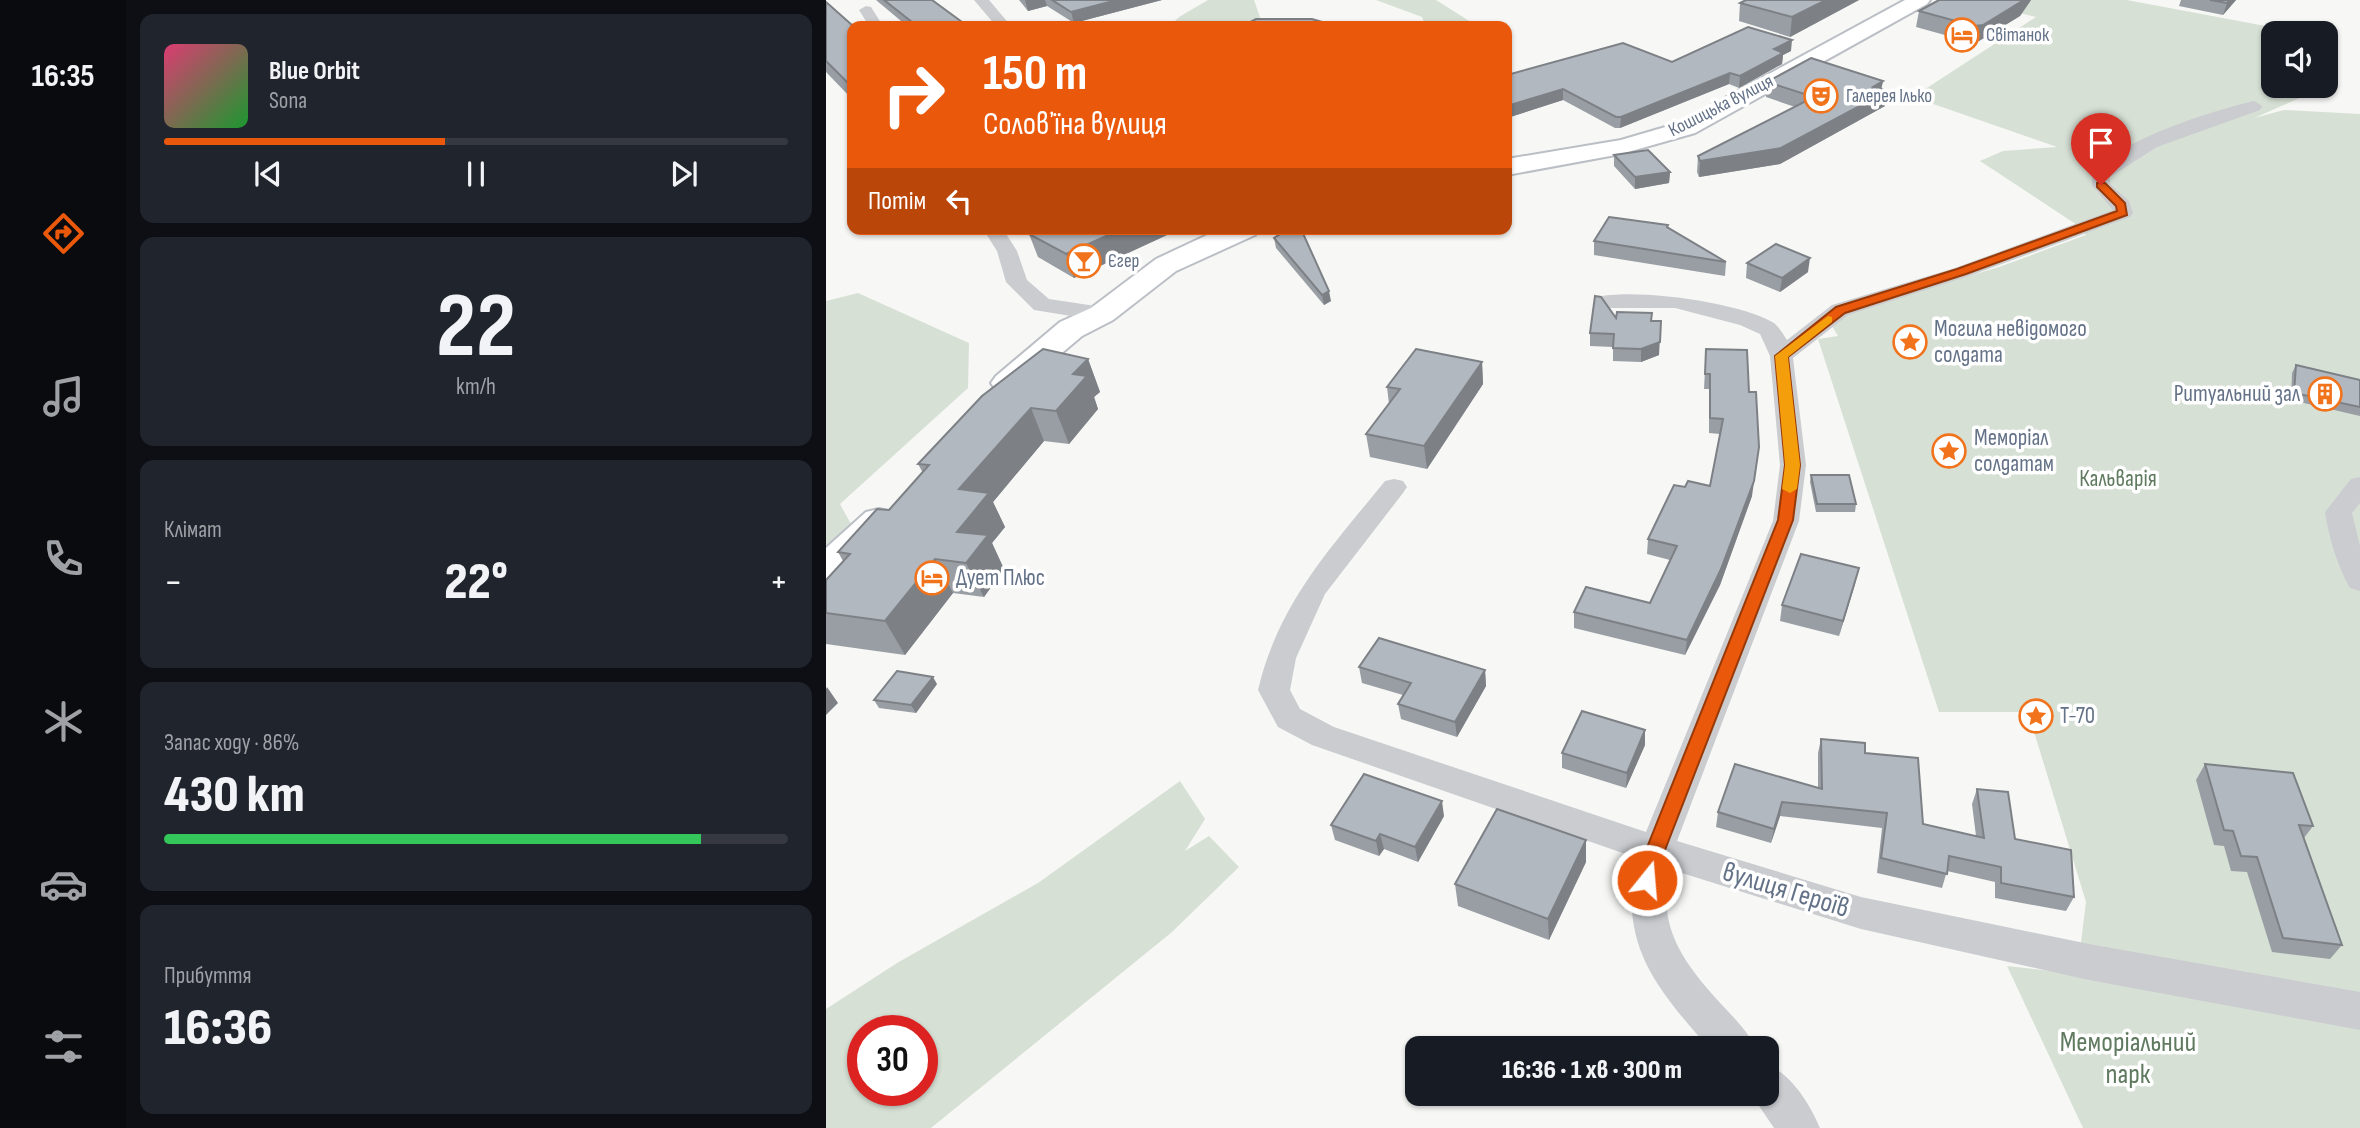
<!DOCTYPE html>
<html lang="uk">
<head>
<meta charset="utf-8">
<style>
  body { margin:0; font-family:"Sofia Sans Condensed",sans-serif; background:#20242c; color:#f1f3f6; height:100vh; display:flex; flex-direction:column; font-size:26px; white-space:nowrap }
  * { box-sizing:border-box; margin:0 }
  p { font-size:23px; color:#9ea1a6 }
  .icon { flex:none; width:38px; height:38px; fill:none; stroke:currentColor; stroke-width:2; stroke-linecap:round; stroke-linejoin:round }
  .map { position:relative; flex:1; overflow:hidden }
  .details { display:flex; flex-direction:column; gap:14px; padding:14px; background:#0d0f14; width:700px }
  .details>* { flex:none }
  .guide { position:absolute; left:21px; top:21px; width:665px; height:214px; border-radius:14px; box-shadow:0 2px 5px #0004; background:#ea580c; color:#fff; overflow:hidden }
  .tools { position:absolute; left:1435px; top:21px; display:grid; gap:14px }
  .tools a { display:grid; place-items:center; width:77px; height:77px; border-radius:14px; background:#171b24; box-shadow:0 2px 5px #0004; font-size:35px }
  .speed { position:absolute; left:21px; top:1015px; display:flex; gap:14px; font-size:35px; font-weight:700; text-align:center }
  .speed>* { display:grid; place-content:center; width:91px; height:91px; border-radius:50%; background:#171b24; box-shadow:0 2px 5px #0004; line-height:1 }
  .speed .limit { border:10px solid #d22; background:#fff; color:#111 }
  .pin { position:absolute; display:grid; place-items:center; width:60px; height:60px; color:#fff; margin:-72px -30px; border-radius:50% 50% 50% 0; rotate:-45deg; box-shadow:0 0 7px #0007 }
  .pin .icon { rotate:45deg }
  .me { position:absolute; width:77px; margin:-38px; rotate:17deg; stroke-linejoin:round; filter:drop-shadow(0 0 5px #0008) }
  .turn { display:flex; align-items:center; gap:24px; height:147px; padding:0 21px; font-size:32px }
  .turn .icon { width:91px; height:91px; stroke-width:2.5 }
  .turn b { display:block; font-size:49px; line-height:60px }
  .then { display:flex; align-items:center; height:66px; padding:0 21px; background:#0003; gap:14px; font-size:26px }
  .big { font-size:52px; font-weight:800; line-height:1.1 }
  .details .card { flex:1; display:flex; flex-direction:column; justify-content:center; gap:10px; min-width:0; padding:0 24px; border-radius:14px; background:#20242c }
  .details .dial { align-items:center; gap:0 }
  .dial b { font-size:91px; line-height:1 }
  .song { display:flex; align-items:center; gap:21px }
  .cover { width:84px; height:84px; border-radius:10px; background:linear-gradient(135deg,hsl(340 70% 55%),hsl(130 70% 35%)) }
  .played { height:7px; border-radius:4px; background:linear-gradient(90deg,#ea580c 45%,#363941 45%) }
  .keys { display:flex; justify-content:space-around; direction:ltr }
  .heat { display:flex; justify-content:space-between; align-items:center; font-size:38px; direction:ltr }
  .charge { height:10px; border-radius:5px; background:linear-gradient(90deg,#34c759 86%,#363941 0) }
  .trip { position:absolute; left:579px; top:1036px; width:374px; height:70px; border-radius:14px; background:#171b24; box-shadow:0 2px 5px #0004; font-weight:800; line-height:70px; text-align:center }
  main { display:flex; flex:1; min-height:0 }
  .tabs { display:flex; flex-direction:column; width:126px; justify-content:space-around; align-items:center; background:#090b0e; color:#9ea1a6 }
  .tabs .icon { width:49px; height:49px }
  .tabs .on { color:#ea580c }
  .tabs b { font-size:32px; color:#f1f3f6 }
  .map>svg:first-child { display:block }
</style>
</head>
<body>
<main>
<nav class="tabs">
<b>16:35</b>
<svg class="icon on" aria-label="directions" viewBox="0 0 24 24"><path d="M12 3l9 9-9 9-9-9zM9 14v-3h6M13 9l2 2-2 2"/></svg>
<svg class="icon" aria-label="music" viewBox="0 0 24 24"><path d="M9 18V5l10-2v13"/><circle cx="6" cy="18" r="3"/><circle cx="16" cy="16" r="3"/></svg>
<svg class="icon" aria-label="phone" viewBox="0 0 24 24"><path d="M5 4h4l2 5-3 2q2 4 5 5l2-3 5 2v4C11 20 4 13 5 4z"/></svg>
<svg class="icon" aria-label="climate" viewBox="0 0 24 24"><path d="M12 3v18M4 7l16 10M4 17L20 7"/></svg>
<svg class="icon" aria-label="car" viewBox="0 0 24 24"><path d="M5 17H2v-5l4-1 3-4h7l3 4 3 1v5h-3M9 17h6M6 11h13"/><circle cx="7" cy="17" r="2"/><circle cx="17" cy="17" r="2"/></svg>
<svg class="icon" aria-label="filters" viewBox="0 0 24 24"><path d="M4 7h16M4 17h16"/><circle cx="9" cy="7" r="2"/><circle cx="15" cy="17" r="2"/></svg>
</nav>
<section class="details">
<div class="card">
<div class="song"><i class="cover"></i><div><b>Blue Orbit</b><p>Sona</p></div></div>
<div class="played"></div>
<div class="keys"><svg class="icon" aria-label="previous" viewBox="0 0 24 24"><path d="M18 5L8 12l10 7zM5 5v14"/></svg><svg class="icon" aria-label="pause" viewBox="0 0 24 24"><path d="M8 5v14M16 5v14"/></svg><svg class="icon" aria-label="next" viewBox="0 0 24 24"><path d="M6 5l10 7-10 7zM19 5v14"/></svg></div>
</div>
<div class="card dial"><b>22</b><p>km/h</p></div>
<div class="card"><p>Клімат</p>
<div class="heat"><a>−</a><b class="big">22°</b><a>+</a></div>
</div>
<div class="card"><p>Запас ходу · 86%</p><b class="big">430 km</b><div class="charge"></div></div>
<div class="card"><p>Прибуття</p><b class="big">16:36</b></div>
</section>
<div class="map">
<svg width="1534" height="1128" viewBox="0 0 1534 1128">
  <rect width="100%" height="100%" fill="#f7f8f5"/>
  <!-- green -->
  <g fill="#d7e0d5" fill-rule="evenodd">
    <path d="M382,0H428L436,23L344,26L353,17Z"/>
    <path d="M550,0H610L645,22L641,26H600L596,17Z"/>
    <path d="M1140,0H1301L1477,33H1447V76L1443,75L1447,77V86H1478L1476,97L1428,118L1458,110L1534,114V1128H1257L1181,966L1251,974L1260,902L1202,712H1113L992,339L1012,336L1004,323L1027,310L1173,267L1260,235L1248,223L1154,161L1177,151L1231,147L1087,97L1210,17Z"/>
    <path d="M32,293L143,343L142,388L14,504L26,526L0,545V301Z"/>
    <path d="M354,781L379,819L359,851L383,836L413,867L346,932L105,1128H0V1009L71,963L212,883ZM37,1031H96V1090H37Z"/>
  </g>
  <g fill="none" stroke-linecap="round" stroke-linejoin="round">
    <defs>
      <g id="secondary">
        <path d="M1079,0H1104L1101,4L869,133L795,154L681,175V159L795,140L853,123Z"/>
        <path d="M394,229H432L429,235L350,271L287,320L256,336L192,390L181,393L170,390L165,383L170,376L234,322L265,308L330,259Z"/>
        <path d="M53,509L66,512L72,521L66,530L14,580L0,584V548L40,512Z"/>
      </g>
    </defs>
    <!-- secondary casing -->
    <use href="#secondary" stroke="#bbbfc5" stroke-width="4"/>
    <!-- street -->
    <g fill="#caccd0" fill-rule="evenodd">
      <path d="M148,0H163L185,26H170Z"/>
      <path d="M40,6L45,7L57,26H43L33,10Z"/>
      <path d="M1428,101L1436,106L1434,110L1331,147L1284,177V184L1303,201L1307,213L1304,217L1143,276L1022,315L967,358L980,465L973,521L851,841L1035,897L1263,944L1534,992V1030L1263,980L1035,929L843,869C831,929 858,963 896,1005C909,1019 922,1031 929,1048H883C830,988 791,943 811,858L486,745L452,727L432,690C453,602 504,549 559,481L568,479L577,481L581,487L577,493L499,594L470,658L464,690L474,709L508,727L820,832L947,521L954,465L944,356L934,334L914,325L849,308H779L771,307L768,302L771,297C809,288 914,302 948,323C953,327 957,334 961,340L1006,305L1129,268L1287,210L1266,185V175C1291,140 1386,111 1428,101Z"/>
      <path d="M157,229H177L191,251L201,280L223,299L276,307L284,309L287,314L284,319L276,321L208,310L180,282L171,251Z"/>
      <path d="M1534,477V503L1526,513L1534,546V591L1524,588C1511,565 1503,538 1499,512L1525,479Z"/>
      <path d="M942,1065C966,1075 984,1104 994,1128H948L925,1094H942Z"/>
    </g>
    <!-- secondary -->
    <use href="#secondary" fill="#fff" fill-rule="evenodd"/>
  </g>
  <!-- wall -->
  <g fill="#999ea4">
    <path d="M50,0H106L137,26H81Z"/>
    <path d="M193,0H336L248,23L221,6L202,11Z"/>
    <path d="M1033,0L964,37L913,21L914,3Z"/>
    <path d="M1113,0H1205L1194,16L1153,41L1144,42L1090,27L1093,11Z"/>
    <path d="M1355,0H1410L1397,15L1353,6Z"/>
    <path d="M0,2L26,26V99L0,72Z"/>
    <path d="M965,51L957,55L956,64L913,88L903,84L794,128H789L737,100L681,118V75L846,62Z"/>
    <path d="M1057,81L1055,89L1059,106L954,164L873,177L871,172L872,156L969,107L940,97L941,82Z"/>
    <path d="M788,155L844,172L843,183L809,189L788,166Z"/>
    <path d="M842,228L900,262L899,276L768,255V241Z"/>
    <path d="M214,229H354L248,278L212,257L203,234Z"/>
    <path d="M448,238L505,301L498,305L450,248Z"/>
    <path d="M921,263L982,272L954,292L920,278Z"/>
    <path d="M790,318L825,321L833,355L815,362L787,361V347L764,346V333Z"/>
    <path d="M880,349L926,496L894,585L859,655L748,628V612L824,603L844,560L821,554L822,539L859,487L884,486L894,434L883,433V389H878Z"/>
    <path d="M262,359L274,392L268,397L272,409L243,444L218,441L167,502L179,527L166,543L178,569L158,597L127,593L79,655L0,644V580L17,561L12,552L63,510L97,473L92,464Z"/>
    <path d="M656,362L657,384L601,469L544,457L540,434L563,404L561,387Z"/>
    <path d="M1470,365L1534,380V416L1465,400L1466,373Z"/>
    <path d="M985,475L1030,504L1029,512H990L984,482Z"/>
    <path d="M1029,584L1013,636L954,621L956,605Z"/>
    <path d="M533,667L659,670L660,686L631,737L575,719L572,704L577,695L536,683Z"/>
    <path d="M111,684L90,713L53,708L48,700Z"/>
    <path d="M819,730V745L800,788L736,768V753Z"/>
    <path d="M995,739L1039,753L1097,824L1150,836L1146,804L1151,789L1189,839L1248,897L1240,911L1169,898V882L1121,871L1116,888L1051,873L1056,828L954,816L945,843L890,827L892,812L992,788V753Z"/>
    <path d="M1379,764L1487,826L1478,838L1516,945L1504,959L1446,952L1421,872L1405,871L1398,846L1388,845L1370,780Z"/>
    <path d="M618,816L592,862L558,849L553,856L509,840L505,825Z"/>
    <path d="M760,840V862L723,940L632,906L629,884Z"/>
  </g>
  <!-- shaded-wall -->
  <g fill="#7d8186">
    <path d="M199,0H219L221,6L202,11Z"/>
    <path d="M291,0H336L248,23L245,12Z"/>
    <path d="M1000,0H1033L964,37L966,17Z"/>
    <path d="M1198,0H1205L1194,16L1153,41L1144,42L1148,26Z"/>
    <path d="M1404,0H1410L1397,15L1401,3Z"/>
    <path d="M136,22L137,26H119Z"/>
    <path d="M966,40L965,51L957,55L956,64L913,88L914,76L948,49Z"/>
    <path d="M904,73L903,84L794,128L795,117Z"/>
    <path d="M1057,81L1054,95L1062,91L1059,106L954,164L873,177L874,161L1047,87Z"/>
    <path d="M737,89V100L681,118V106Z"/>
    <path d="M844,172L843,183L809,189V177Z"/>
    <path d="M296,229H354L248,278L240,254Z"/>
    <path d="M984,258L982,272L954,292L956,278Z"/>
    <path d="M503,291L505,301L498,305L496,295Z"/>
    <path d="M835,321L833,355L815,362V349Z"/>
    <path d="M262,359L274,392L268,397L272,409L243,444L230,411L247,374Z"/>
    <path d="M656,362L657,384L601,469L598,446Z"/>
    <path d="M205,408L218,441L167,502L179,527L166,543L178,569L158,597L140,563L131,532L133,489Z"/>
    <path d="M933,447L926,496L894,585L859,655L861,640Z"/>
    <path d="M109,559L127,593L79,655L59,621Z"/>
    <path d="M1033,568L1029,584L1013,636L1017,621Z"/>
    <path d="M659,670L660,686L631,737L629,722Z"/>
    <path d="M107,677L111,684L90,713L85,705Z"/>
    <path d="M1,687L12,703L0,715V689Z"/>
    <path d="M819,730V745L800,788L801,773Z"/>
    <path d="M616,801L618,816L592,862L589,847Z"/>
    <path d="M956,802L954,816L945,843L948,829Z"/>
    <path d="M554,834L558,849L553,856L550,841Z"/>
    <path d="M760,840V862L723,940L722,919Z"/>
  </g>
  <!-- building -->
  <g fill="#b2b8bf" stroke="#7d8186" stroke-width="2">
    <path d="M58,0H106L136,22L119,26H91Z"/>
    <path d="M226,0H291L245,12Z"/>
    <path d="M920,0H1000L966,17L914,3Z"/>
    <path d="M1113,0H1198L1157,25L1148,26L1093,11Z"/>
    <path d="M1384,0H1404L1401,3Z"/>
    <path d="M0,2L27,26L26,87L0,61Z"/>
    <path d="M430,19H486L510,26H417Z"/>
    <path d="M922,27L966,40L948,49L957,53L914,76L904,73L795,117H790L737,89L681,106V75L797,43L846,62Z"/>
    <path d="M985,58L1057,81L1047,87L1062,91L955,148L874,161L872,156L988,97L941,82Z"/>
    <path d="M822,150L844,172L809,177L788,155Z"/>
    <path d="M783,217L842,225L841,227L900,262L768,241Z"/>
    <path d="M214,229H296L240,254L203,234Z"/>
    <path d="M462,229H475L503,291L496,295L448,238Z"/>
    <path d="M950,244L984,258L956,278L921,263Z"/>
    <path d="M769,296L775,297L790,318L791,312L826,313L825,321H835L834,342L815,349L787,348L788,334L764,333Z"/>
    <path d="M217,349L262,359L247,374L261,376L230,411L205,408L133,489L163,493L131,532L162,535L140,563L109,559L59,621L0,613V580L24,554L12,552L51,509L63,510L103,465L92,464L156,396Z"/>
    <path d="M590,349L656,362L598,446L540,434L574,389L561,387Z"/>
    <path d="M880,349L921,350L923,392H930L933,447L928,481L895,569L861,640L748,612L760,587L824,603L851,546L822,539L848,485L859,487L862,481L884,486L897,419L884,418V374H879Z"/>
    <path d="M1470,365L1534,380V407L1468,393Z"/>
    <path d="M985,475H1023L1030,504H991Z"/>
    <path d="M975,554L1033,568L1017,621L956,605Z"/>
    <path d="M553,638L659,670L629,722L572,704L585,683L533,667Z"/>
    <path d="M71,671L107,677L85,705L48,700Z"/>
    <path d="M756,711L819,730L801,773L736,753Z"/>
    <path d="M995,739L1039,743V753L1092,758L1097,824L1158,838L1151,789L1182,792L1189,839L1245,850L1248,897L1175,883V867L1123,856L1121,874L1055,858L1061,813L956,802L948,829L892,812L909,764L996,789Z"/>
    <path d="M1379,764L1467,773L1487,826L1473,825L1516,945L1457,938L1431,857L1415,856L1407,831L1398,830Z"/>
    <path d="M538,774L616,801L589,847L554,834L550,841L505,825Z"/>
    <path d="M671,809L760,840L722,919L629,884Z"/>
  </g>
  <!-- route -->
  <path fill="#ea580c" stroke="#983908" stroke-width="2" d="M1271,183H1279L1299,203L1301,215L1140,274L1019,313L962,357L974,465L967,520L839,850L828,886L821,889L813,886L810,880L820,850L952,520L959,465L949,356L1010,307L1131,269L1291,211L1290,206L1271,187Z"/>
  <!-- slow -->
  <path fill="#f59e0b" d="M1002,316L1006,317V322L962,357L974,465L971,489L964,493L956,489L959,465L949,356Z"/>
  <!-- icons -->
  <defs>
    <symbol id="hotel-ring" viewBox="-11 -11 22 22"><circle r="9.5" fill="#fff" stroke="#f1731c" stroke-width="1.5"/><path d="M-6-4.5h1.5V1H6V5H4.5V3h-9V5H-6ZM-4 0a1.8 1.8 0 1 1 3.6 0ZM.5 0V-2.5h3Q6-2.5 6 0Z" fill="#f1731c"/></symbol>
    <symbol id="theatre-ring" viewBox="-11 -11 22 22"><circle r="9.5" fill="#fff" stroke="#f1731c" stroke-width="1.5"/><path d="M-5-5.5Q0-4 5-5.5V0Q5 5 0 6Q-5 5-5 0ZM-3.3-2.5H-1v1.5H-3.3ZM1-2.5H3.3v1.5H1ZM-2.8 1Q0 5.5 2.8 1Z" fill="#f1731c"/></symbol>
    <symbol id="bar-ring" viewBox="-11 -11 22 22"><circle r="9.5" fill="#fff" stroke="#f1731c" stroke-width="1.5"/><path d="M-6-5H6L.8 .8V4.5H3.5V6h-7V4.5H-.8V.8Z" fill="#f1731c"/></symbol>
    <symbol id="sight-ring" viewBox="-11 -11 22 22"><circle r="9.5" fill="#fff" stroke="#f1731c" stroke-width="1.5"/><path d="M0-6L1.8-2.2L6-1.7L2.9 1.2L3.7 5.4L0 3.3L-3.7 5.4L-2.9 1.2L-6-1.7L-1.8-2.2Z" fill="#f1731c"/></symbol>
    <symbol id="building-ring" viewBox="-11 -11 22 22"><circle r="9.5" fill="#fff" stroke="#f1731c" stroke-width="1.5"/><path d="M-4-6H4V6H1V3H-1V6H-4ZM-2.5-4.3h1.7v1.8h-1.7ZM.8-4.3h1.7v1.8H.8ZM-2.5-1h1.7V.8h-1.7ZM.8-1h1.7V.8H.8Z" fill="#f1731c"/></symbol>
  </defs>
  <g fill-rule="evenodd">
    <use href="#hotel-ring" x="1117" y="16" width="38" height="38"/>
    <use href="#theatre-ring" x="976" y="77" width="38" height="38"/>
    <use href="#bar-ring" x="239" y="242" width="38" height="38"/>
    <use href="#sight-ring" x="1065" y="323" width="38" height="38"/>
    <use href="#building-ring" x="1480" y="375" width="38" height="38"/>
    <use href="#sight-ring" x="1104" y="432" width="38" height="38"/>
    <use href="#hotel-ring" x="87" y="559" width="38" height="38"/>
    <use href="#sight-ring" x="1191" y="697" width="38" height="38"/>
  </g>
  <g text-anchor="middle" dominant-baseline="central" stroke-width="7" stroke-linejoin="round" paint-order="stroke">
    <!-- far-poi labels -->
    <g font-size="19" fill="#647288" stroke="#fff" text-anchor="start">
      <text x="1160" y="35">Світанок</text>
      <text x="1020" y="96">Галерея Ілько</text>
      <text x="282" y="261">Єгер</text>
    </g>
    <!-- far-street labels -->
    <g font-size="19" fill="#647288" stroke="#fff">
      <text transform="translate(895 106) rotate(-27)">Кошицька вулиця</text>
    </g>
    <!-- poi labels -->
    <g font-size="23" fill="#647288" stroke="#fff" text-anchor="start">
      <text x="1108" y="329">Могила невідомого<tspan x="1108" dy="26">солдата</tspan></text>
      <text x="1474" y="394" text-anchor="end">Ритуальний зал</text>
      <text x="1148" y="438">Меморіал<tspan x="1148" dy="26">солдатам</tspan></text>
      <text x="130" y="578">Дует Плюс</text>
      <text x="1234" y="716">Т-70</text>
    </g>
    <!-- park labels -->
    <g font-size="23" fill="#607a60" stroke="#fff">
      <text x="1292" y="479">Кальварія</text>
    </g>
    <!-- near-street labels -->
    <g font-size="28" fill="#647288" stroke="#fff">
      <text transform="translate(960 890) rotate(17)">вулиця Героїв</text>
    </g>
    <!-- near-park labels -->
    <g font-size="28" fill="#607a60" stroke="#fff">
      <text x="1302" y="1042">Меморіальний<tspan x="1302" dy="32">парк</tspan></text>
    </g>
  </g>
</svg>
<div class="tools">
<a><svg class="icon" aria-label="sound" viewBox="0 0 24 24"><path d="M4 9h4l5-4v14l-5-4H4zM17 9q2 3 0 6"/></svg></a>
</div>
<div class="speed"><div class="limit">30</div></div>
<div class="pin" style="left:1275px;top:185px;background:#d93025"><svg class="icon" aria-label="arrive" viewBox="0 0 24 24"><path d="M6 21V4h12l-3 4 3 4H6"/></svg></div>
<svg class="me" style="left:821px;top:880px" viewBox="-20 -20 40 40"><circle r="17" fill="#ea580c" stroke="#fff" stroke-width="3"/><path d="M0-11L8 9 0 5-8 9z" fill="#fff"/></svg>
<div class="trip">16:36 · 1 хв · 300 m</div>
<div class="guide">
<div class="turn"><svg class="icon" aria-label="right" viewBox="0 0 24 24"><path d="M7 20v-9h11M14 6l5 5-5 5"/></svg><div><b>150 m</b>Соловʼїна вулиця</div></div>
<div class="then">Потім<svg class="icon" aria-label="left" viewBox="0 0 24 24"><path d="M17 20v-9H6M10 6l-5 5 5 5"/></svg></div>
</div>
</div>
</main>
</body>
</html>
